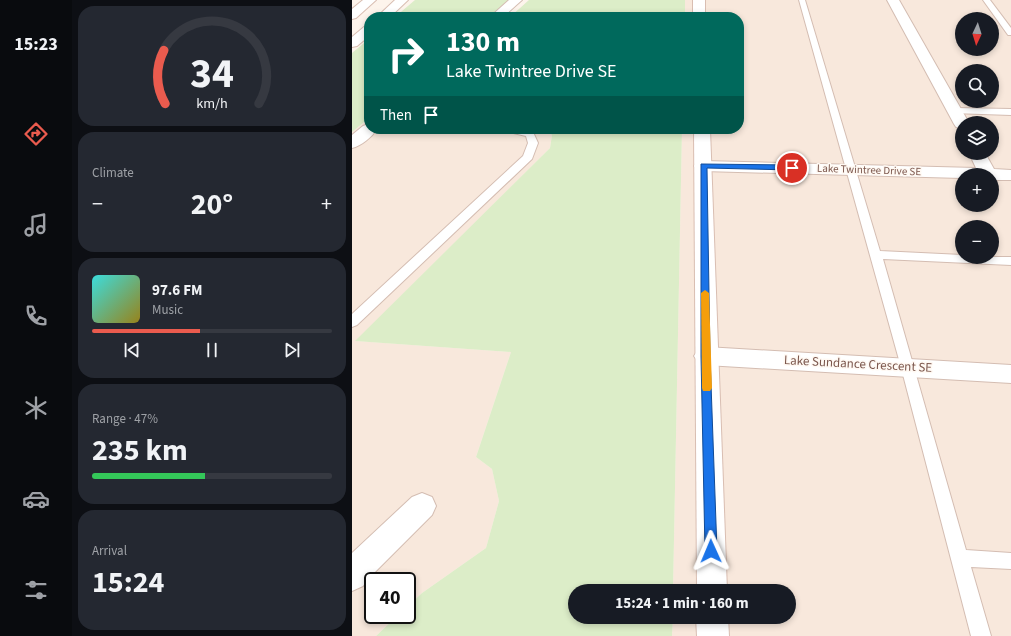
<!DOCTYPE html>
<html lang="en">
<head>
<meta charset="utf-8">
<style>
  body { margin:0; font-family:"Source Sans 3",sans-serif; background:#242831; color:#f1f3f6; height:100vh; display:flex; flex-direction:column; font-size:15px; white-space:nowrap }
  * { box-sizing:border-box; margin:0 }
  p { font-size:13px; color:#9ea1a6 }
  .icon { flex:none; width:22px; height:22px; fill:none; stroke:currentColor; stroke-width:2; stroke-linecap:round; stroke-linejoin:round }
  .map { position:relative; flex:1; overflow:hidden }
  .drawer { display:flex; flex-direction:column; gap:6px; padding:6px; background:#0d0f14; width:280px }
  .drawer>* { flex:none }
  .hud { position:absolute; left:12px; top:12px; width:380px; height:122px; border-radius:16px; box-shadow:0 2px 6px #0003; background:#00695c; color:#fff; overflow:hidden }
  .needle { width:26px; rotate:184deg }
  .tools { position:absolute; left:603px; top:12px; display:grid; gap:8px }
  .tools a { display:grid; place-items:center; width:44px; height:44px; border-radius:50%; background:#171b24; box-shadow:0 2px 6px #0003; font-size:20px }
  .speed { position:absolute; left:12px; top:572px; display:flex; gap:8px; font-size:20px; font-weight:700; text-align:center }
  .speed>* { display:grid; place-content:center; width:52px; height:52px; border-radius:50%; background:#171b24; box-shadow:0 2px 6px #0003; line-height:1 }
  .speed .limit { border:2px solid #111; border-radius:6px; background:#fff; color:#111 }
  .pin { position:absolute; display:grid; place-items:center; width:34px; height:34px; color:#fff; margin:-17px; border:2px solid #fff; border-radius:50%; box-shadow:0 1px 4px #0007 }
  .me { position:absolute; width:44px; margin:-22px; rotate:359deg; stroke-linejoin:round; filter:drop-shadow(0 0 3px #0008) }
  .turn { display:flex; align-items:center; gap:14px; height:84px; padding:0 16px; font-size:18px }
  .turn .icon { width:52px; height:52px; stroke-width:2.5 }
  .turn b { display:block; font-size:28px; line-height:34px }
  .then { display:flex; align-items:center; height:38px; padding:0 16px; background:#0003; gap:8px; font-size:15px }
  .big { font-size:30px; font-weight:700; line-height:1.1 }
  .drawer .card { flex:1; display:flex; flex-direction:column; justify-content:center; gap:6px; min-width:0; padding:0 14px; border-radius:16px; background:#242831 }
  .drawer .dial { align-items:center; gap:0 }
  .dial svg { height:104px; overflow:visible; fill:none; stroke:#363941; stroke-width:7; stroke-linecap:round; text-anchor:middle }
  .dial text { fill:#f1f3f6; stroke:none }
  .song { display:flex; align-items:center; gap:12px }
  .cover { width:48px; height:48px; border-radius:6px; background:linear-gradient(135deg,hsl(180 70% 55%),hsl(50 70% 35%)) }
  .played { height:4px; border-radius:2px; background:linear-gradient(90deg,#ea5b4e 45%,#363941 45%) }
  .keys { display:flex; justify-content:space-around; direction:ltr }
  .heat { display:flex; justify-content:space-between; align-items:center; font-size:22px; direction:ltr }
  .charge { height:6px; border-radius:3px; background:linear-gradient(90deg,#34c759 47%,#363941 0) }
  .trip { position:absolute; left:216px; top:584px; width:228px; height:40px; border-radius:20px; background:#171b24; box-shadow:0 2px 6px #0003; font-weight:700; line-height:40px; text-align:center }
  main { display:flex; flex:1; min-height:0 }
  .tab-bar { display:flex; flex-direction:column; width:72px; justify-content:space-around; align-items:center; background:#090b0e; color:#9ea1a6 }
  .tab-bar .icon { width:28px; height:28px }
  .tab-bar .on { color:#ea5b4e }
  .tab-bar b { font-size:18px; color:#f1f3f6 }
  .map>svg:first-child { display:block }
</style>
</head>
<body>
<main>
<nav class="tab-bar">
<b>15:23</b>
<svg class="icon on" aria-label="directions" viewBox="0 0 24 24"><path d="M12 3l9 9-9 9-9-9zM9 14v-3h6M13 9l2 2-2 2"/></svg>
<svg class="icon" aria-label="music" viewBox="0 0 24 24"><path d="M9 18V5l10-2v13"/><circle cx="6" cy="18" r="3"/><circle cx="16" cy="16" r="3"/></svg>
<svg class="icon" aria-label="phone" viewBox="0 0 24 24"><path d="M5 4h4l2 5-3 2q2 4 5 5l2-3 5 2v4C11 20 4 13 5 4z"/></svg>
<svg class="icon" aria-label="climate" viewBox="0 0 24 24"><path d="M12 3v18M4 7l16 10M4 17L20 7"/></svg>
<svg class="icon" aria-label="car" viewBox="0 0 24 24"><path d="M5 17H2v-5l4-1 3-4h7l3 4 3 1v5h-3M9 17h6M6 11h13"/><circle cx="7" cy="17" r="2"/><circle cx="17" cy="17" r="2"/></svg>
<svg class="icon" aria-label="filters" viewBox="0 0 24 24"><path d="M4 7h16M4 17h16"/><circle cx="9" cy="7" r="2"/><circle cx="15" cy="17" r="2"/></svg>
</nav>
<section class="drawer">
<div class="card dial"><svg viewBox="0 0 100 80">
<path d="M14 69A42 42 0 1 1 86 69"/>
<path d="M14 69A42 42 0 0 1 13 28" stroke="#ea5b4e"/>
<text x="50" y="56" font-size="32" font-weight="700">34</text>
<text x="50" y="72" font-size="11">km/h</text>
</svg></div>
<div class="card"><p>Climate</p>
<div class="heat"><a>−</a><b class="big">20°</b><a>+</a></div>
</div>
<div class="card">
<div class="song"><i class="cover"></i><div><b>97.6 FM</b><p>Music</p></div></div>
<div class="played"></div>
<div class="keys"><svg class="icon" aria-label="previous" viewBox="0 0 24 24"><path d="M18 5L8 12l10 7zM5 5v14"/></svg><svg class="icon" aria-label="pause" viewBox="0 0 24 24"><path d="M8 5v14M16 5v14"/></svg><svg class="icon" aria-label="next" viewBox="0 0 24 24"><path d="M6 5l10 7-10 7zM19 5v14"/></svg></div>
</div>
<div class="card"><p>Range · 47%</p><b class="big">235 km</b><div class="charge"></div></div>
<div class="card"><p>Arrival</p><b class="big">15:24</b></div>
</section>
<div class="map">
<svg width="659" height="636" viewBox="0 0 659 636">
  <rect width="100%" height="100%" fill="#fdf4ec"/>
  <!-- residential -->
  <g fill="#f8e8dc" fill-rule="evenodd">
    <path d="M333,0H659V636H320L321,617H437V591H321L330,129H387V17H333ZM610,19H640V49H610ZM610,71H640V101H610ZM610,123H640V153H610ZM610,175H640V205H610ZM610,227H640V257H610Z"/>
    <path d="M17,121V129H194L200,135L198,148L4,341L159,352L124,457L140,469L147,501L134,548L70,593L55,607V581H21V615H46L24,636H0V132L11,123Z"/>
  </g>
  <!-- green -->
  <g fill="#dcedc8">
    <path d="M63,0H157L136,17H43Z"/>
    <path d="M177,0H333V17H158Z"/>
    <path d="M17,39V118L0,132V53Z"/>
    <path d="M194,129H330L321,591H223V617H321L320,636H24L46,615H55V607L70,593L134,548L147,501L140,469L124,457L159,352L3,341L198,148L200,135Z"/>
  </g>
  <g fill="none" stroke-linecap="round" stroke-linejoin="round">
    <defs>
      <g id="lane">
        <path d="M447,0H453L528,251L610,255V257H659V265L531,259L614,550L659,553V569L619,567L639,636H619L549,367Z"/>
        <path d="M631,0H638L659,28V35H656Z"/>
        <path d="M603,108L659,109V115L600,113L598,111Z"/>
        <path d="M151,129H169L181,132L186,143L180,159L5,325L0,327V314L171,156L176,143L174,136L153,131Z"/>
      </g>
      <g id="street">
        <path d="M157,0H170L151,17H138Z"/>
        <path d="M535,0H547L617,123H610V129L604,127L602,124Z"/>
        <path d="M17,124V129H25C20,137 9,146 0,148V135L11,126Z"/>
        <path d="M617,153H633L642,169L659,170V180H640V175H610V178L351,171L345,170L342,166L345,162L351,161L624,168Z"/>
        <path d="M354,347L659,365V383L354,365L346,362L342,356L346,350Z"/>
        <path d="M70,493L80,497L84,506L80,515L16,579L11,586L0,591V553L60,497Z"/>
      </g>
      <g id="secondary">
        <path d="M11,0H24L4,18L0,19V9Z"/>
        <path d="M43,0H56L38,17H25Z"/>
        <rect x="341" y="0" width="12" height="17"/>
        <path d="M17,26V36L5,46L0,47V37L12,27Z"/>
        <path d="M342,129H358L375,591H345Z"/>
        <path d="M344,617H376L377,636H345Z"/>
      </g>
    </defs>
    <!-- lane casing -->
    <use href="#lane" stroke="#d4bdb2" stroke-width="2"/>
    <!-- street casing -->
    <use href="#street" stroke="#d4bdb2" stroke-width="2"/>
    <!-- secondary casing -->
    <use href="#secondary" stroke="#d9beb2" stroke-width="2"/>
    <!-- lane -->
    <use href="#lane" fill="#fff" fill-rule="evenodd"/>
    <!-- street -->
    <use href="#street" fill="#fff" fill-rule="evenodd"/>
    <!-- secondary -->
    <use href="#secondary" fill="#fff" fill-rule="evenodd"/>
  </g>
  <!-- route -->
  <path fill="#1a73e8" stroke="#114b97" d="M349,164L440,165L444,168L440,170L355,168L358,356L365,551L364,555L359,556L355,555L353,551L349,356Z"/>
  <!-- slow -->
  <path fill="#f59e0b" d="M353,290L357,293L360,388L358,391H351L350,388L349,293Z"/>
  <g text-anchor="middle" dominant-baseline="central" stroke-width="3" stroke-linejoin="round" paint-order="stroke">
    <!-- far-street labels -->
    <g font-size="11" fill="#7b564c" stroke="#fff9f3">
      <text transform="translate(517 170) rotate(2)">Lake Twintree Drive SE</text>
    </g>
    <!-- street labels -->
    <g font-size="13" fill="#7b564c" stroke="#fff9f3">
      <text transform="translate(506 364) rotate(3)">Lake Sundance Crescent SE</text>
    </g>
  </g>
</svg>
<div class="tools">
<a><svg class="needle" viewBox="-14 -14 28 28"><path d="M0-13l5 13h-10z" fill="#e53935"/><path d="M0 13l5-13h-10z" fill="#9ea1a6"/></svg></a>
<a><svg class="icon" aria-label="search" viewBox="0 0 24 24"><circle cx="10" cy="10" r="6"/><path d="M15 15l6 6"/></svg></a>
<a><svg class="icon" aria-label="layers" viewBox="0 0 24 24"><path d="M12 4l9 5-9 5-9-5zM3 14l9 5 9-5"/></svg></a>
<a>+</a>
<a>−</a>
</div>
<div class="speed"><div class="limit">40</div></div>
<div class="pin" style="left:440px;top:168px;background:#d93025"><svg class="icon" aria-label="arrive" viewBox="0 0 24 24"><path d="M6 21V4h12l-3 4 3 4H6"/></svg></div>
<svg class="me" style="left:359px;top:551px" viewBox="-20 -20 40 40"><path d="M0-17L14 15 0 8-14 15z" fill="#1a73e8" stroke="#fff" stroke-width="4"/></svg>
<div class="trip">15:24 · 1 min · 160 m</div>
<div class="hud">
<div class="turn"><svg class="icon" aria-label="right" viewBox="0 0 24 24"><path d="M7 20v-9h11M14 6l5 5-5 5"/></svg><div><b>130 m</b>Lake Twintree Drive SE</div></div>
<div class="then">Then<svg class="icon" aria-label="arrive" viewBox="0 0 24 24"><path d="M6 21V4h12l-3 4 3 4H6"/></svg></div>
</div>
</div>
</main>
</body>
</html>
